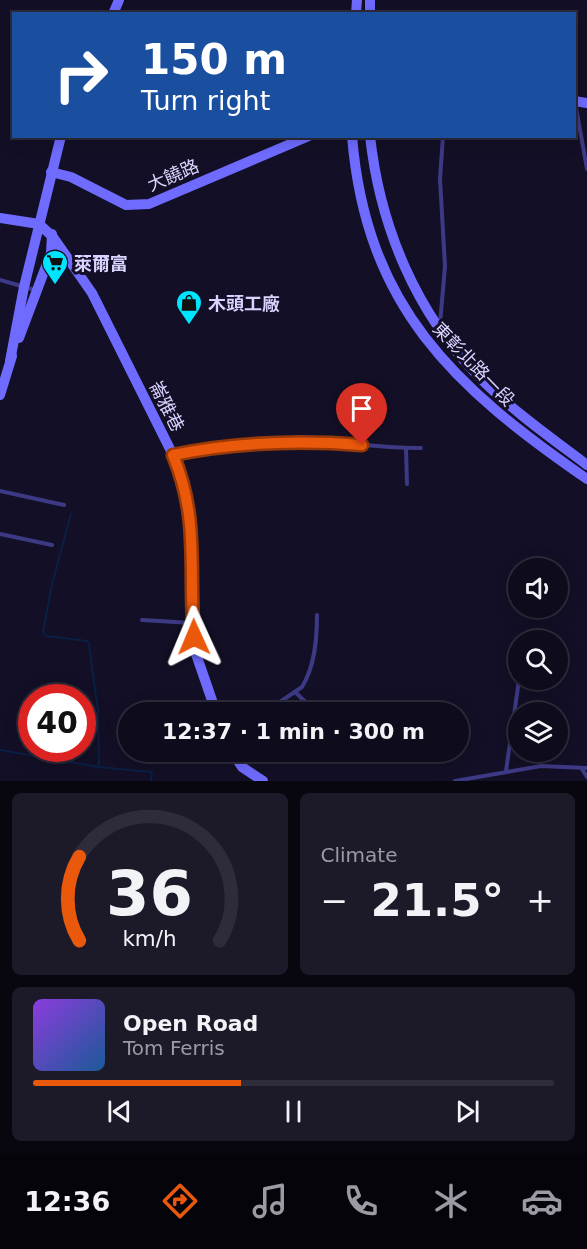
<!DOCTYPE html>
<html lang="en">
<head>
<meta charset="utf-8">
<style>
  body { margin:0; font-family:"DejaVu Sans","Noto Sans TC",sans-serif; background:#1c1929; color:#f1f3f6; height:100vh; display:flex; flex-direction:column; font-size:22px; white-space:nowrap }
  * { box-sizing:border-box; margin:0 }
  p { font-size:20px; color:#9b9ba3 }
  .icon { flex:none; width:33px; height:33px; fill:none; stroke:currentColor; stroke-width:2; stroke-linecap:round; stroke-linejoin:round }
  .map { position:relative; height:781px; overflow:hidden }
  .sheet { display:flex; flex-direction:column; gap:12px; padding:12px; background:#08060f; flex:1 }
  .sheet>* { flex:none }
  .hud { position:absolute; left:12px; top:12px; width:564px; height:126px; border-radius:0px; box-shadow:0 3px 15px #0003,0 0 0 2px #2e2b3b; background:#1a4fa0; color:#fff; overflow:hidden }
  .buttons { position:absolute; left:508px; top:558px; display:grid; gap:12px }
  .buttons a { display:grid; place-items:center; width:60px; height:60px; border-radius:50%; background:#0e0b1c; box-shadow:0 3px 15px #0003,0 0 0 2px #2e2b3b; font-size:30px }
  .speed { position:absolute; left:18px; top:684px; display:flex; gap:12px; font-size:30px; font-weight:700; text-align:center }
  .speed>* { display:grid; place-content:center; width:78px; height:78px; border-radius:50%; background:#0e0b1c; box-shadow:0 3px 15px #0003,0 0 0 2px #2e2b3b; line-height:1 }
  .speed .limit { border:9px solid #d22; background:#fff; color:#111 }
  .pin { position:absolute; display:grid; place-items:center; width:51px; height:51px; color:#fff; margin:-62px -26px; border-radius:50% 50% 50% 0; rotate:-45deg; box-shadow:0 0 6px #0007 }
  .pin .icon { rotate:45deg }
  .me { position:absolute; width:66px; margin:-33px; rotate:359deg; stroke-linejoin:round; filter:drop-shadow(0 0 4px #0008) }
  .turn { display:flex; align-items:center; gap:21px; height:126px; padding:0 30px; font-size:27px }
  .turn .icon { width:78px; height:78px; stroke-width:2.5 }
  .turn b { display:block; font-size:42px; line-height:51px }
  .big { font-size:45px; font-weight:800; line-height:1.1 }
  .sheet .card { flex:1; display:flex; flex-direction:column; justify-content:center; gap:9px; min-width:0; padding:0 21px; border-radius:9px; background:#1c1929 }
  .sheet .dial { align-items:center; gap:0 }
  .dial svg { height:156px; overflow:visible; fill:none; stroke:#2e2b3b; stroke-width:7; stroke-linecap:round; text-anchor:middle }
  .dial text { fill:#f1f3f6; stroke:none }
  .song { display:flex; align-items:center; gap:18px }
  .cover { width:72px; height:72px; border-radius:9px; background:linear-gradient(135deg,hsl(270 70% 55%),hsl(210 70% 35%)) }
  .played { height:6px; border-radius:3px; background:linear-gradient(90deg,#ea580c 40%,#2e2b3b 40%) }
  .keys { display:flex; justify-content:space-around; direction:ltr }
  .heat { display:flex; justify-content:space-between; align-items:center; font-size:33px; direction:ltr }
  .sheet .tiles { flex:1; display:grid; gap:12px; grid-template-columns:1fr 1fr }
  .card:last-child { grid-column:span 2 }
  .trip { position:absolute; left:118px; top:702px; width:351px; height:60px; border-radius:30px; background:#0e0b1c; box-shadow:0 3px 15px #0003,0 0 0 2px #2e2b3b; font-weight:800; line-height:60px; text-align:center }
  .tabs { display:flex; height:96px; justify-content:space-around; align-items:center; background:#06040b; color:#9b9ba3 }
  .tabs .icon { width:42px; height:42px }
  .tabs .selected { color:#ea580c }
  .tabs b { font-size:27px; color:#f1f3f6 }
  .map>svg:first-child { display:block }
</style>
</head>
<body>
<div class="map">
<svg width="587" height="781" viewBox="0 0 587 781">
  <rect width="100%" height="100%" fill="#130f26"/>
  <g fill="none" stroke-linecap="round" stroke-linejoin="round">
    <!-- stream -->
    <g stroke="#0a1f44" stroke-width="2">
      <path d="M71,514L52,584L43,632L46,636L87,641L89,644L98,711L99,767"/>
      <path d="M0,750L99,767L152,772L151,781"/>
    </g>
    <!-- lane -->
    <g stroke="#3d3a85" stroke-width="4">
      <path d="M575,102L587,169"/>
      <path d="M0,280L35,290"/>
      <path d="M440,324L445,266L440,179L443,136"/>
      <path d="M406,449L407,484"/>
      <path d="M174,455C220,445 268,441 316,442C351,442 386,449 421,448"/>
      <path d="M0,491L64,505"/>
      <path d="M0,534L52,545"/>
      <path d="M142,620L192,623"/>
      <path d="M295,692L316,712"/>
      <path d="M265,712L302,687C315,666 317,639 317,615"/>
      <path d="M582,769L587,777"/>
      <path d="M506,771L519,680"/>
      <path d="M455,781L541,766L587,768"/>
    </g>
    <!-- secondary -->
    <g stroke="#6f6bff" stroke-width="10">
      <path d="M113,14L119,0"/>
      <path d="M356,14L357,0"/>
      <path d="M370,14V0"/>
      <path d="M574,101L587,103"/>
      <path d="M352,136C366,307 454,387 587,479"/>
      <path d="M370,136C380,227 416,313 480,378C513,411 550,437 587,465"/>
      <path d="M51,172L71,177L126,205L149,204L309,136"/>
      <path d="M0,218L39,224L53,237L92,293L173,455L185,485L190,512L195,651L216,712"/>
      <path d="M19,338L51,253L52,234"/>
      <path d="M10,361L24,287L61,136"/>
      <path d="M0,395L12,356"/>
      <path d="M232,752L242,767L263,781"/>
    </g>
  </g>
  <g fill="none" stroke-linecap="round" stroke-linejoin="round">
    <defs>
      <path id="route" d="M194,637C188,570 200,520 173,455C236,442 298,440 362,445"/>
    </defs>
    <!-- route casing -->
    <use href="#route" stroke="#983908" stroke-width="15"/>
    <!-- route -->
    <use href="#route" stroke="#ea580c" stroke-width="10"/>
  </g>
  <!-- icons -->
  <defs>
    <symbol id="supermarket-pin" viewBox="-11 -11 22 30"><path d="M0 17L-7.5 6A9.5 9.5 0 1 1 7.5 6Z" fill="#00e5ff" stroke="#130f26"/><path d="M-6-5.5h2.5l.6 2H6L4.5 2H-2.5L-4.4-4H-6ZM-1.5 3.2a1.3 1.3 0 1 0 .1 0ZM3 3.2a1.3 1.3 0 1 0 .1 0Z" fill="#111"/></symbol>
    <symbol id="shop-pin" viewBox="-11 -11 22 30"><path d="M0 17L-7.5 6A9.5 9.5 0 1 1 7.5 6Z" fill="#00e5ff" stroke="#130f26"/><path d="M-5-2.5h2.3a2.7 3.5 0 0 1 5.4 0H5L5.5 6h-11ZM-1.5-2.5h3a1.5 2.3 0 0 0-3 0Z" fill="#111"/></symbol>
  </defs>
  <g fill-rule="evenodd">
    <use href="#supermarket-pin" x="40" y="248" width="30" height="40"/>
    <use href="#shop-pin" x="174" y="288" width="30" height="40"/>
  </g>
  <g text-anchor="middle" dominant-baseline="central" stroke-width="6" stroke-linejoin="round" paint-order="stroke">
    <!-- street labels -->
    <g font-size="18" fill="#d9d4ff" stroke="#130f26">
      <text transform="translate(173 175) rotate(-23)">大饒路</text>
      <text transform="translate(474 364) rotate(46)">東彰北路一段</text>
      <text transform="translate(167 406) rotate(63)">崙雅巷</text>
    </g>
    <!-- poi labels -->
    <g font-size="18" font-weight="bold" fill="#d9d4ff" stroke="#130f26" text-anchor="start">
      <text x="74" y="263">萊爾富</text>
      <text x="208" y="303">木頭工廠</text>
    </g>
  </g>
</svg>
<div class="buttons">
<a><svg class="icon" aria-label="sound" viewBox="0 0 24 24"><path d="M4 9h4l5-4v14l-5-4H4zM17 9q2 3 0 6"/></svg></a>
<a><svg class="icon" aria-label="search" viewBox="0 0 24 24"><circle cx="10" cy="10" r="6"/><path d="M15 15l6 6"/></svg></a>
<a><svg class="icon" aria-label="layers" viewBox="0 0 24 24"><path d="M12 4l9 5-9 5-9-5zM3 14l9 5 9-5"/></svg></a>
</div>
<div class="speed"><div class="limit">40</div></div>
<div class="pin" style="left:362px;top:445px;background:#d93025"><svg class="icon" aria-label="arrive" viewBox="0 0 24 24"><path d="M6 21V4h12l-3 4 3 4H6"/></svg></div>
<svg class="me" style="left:194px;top:637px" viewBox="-20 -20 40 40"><path d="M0-17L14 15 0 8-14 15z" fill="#ea580c" stroke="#fff" stroke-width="4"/></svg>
<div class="trip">12:37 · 1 min · 300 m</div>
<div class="hud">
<div class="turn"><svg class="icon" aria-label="right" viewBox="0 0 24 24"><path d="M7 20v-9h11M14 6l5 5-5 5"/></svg><div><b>150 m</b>Turn right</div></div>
</div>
</div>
<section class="sheet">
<div class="tiles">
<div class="card dial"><svg viewBox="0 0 100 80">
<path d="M14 69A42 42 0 1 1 86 69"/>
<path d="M14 69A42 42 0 0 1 14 26" stroke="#ea580c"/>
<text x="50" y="56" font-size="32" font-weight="700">36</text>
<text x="50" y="72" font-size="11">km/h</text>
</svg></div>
<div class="card"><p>Climate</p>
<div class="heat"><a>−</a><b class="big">21.5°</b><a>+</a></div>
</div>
<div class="card">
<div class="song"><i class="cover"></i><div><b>Open Road</b><p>Tom Ferris</p></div></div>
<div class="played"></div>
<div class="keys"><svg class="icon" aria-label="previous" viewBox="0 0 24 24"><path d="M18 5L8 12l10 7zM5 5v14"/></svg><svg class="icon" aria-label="pause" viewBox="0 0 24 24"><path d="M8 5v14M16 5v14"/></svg><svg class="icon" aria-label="next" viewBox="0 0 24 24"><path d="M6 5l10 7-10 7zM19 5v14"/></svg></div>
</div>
</div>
</section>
<nav class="tabs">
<b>12:36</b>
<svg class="icon selected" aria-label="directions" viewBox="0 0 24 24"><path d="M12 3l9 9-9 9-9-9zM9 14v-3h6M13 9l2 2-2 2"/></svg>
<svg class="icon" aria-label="music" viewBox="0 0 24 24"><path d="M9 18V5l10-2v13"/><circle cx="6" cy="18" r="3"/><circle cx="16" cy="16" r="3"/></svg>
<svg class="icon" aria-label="phone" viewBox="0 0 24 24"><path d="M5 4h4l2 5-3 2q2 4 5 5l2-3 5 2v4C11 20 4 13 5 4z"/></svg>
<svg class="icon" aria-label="climate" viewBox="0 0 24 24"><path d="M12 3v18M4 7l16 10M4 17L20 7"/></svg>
<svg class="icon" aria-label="car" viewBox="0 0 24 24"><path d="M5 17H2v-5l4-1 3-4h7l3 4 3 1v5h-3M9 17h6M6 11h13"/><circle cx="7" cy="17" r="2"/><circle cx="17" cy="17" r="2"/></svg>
</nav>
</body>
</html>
